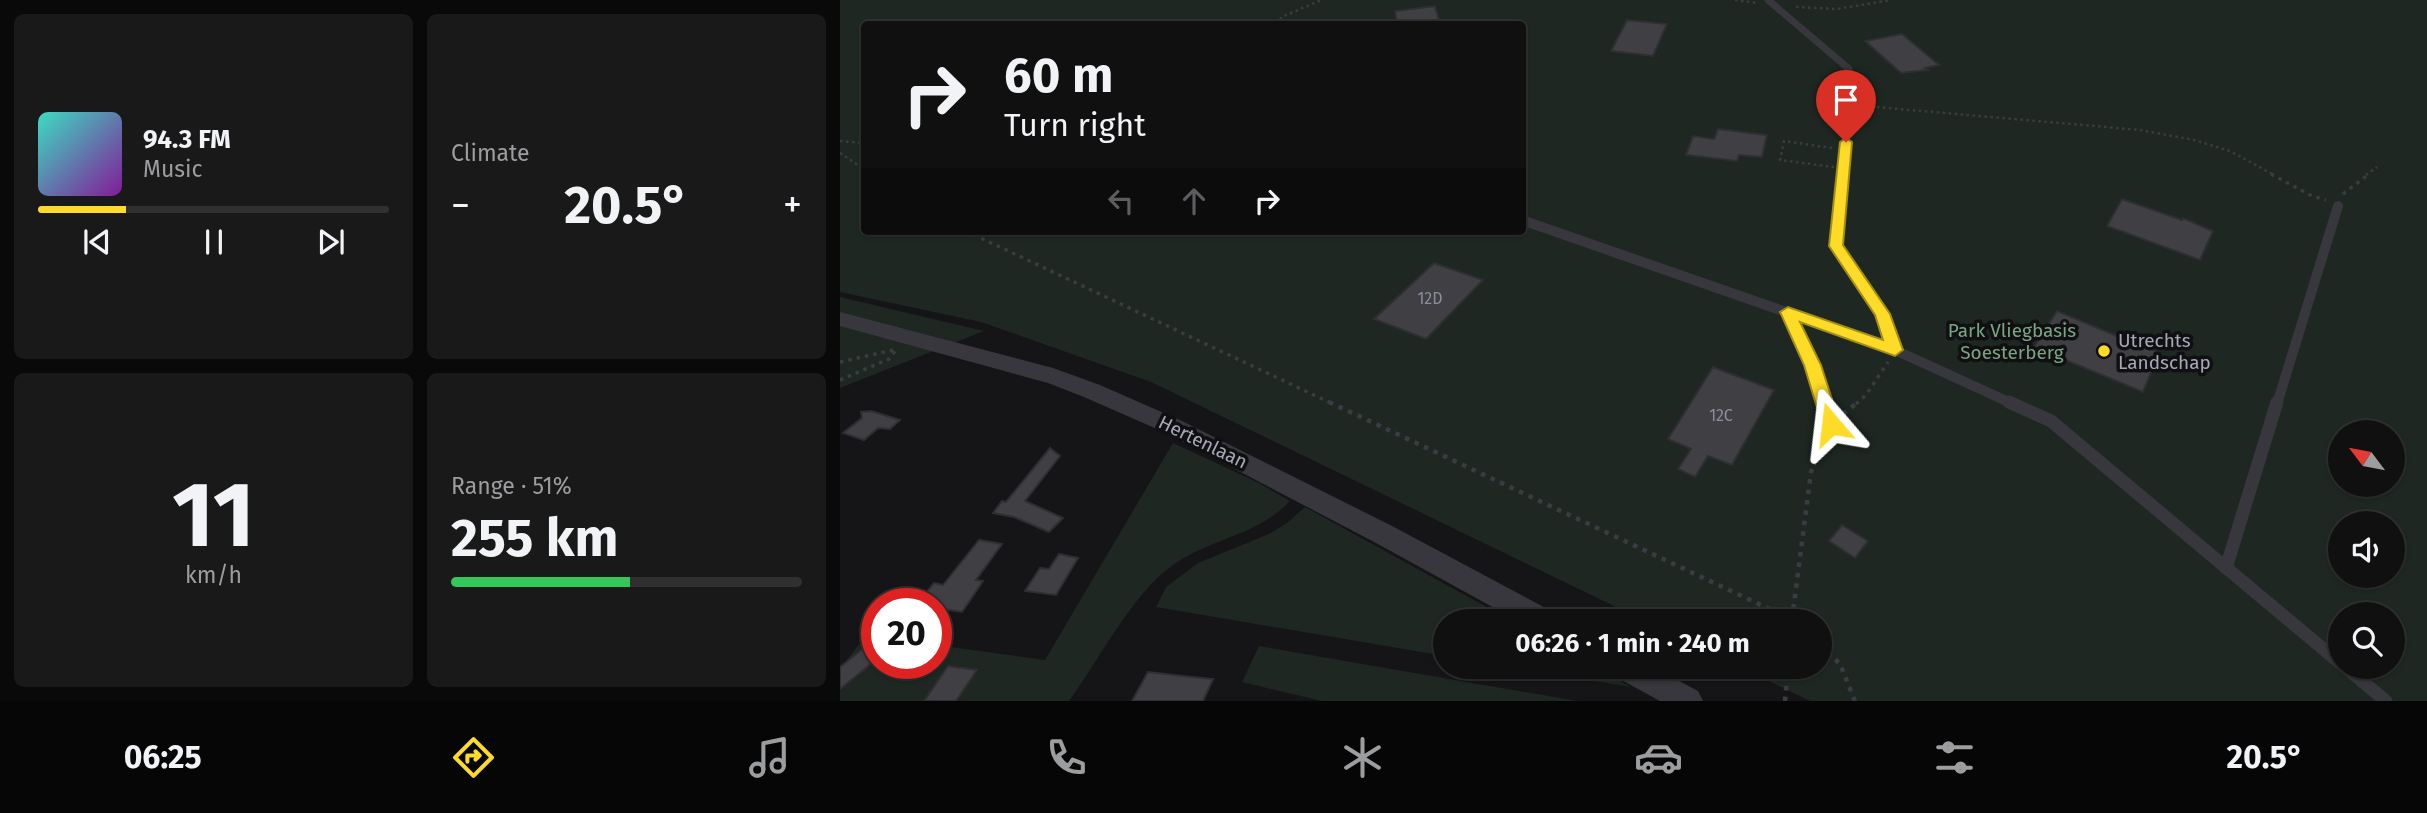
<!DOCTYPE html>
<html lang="en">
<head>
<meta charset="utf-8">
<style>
  body { margin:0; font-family:"Fira Sans",sans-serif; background:#19191a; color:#f1f3f6; height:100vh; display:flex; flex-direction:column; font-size:26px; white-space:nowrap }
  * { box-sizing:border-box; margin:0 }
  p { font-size:23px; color:#9c9d9f }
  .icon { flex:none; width:38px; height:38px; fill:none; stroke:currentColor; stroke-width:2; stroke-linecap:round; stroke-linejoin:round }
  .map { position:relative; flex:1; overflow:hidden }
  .panel { display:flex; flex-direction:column; gap:14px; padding:14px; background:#090909; width:840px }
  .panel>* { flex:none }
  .hud { position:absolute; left:21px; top:21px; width:665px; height:214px; border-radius:7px; box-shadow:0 2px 5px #0004,0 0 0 2px #303031; background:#101011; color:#f1f3f6; overflow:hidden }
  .needle { width:46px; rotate:302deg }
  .tools { position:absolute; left:1488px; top:420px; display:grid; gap:14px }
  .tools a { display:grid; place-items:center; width:77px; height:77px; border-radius:50%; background:#101011; box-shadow:0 2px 5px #0004,0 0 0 2px #303031; font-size:35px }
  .speed { position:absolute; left:21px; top:588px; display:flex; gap:14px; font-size:35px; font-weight:700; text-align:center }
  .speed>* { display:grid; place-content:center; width:91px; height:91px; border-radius:50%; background:#101011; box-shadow:0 2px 5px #0004,0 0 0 2px #303031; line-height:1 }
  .speed .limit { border:10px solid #d22; background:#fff; color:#111 }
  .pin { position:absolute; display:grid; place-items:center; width:60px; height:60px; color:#fff; margin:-72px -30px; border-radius:50% 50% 50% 0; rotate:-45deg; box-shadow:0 0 7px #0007 }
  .pin .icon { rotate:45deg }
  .me { position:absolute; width:77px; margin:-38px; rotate:343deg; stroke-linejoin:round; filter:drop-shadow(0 0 5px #0008) }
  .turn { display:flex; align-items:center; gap:24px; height:147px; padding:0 28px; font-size:32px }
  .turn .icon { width:91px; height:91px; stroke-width:2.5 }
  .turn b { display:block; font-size:49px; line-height:60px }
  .lanes { display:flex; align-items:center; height:66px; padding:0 28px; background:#0003; justify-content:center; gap:35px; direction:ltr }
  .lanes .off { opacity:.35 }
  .big { font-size:52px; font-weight:700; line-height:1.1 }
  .panel .card { flex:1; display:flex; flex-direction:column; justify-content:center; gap:10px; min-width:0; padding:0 24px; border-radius:10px; background:#19191a }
  .panel .dial { align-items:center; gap:0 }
  .dial b { font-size:91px; line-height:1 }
  .song { display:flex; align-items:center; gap:21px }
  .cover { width:84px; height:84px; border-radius:10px; background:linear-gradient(135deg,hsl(170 70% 55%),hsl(290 70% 35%)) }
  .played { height:7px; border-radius:4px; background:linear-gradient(90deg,#fddb27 25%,#303031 25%) }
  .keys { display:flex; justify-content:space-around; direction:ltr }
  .heat { display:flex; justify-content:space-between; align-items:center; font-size:38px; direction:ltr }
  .charge { height:10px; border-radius:5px; background:linear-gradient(90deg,#34c759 51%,#303031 0) }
  .panel .tiles { flex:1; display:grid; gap:14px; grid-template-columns:repeat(2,1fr) }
  .trip { position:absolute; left:593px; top:609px; width:399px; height:70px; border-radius:35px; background:#101011; box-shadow:0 2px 5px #0004,0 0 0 2px #303031; font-weight:700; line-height:70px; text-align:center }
  .tabs { display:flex; height:112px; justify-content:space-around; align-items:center; background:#060607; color:#9c9d9f }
  .tabs .icon { width:49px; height:49px }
  .tabs .on { color:#fddb27 }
  .tabs b { font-size:32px; color:#f1f3f6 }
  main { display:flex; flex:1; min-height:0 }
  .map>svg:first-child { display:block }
</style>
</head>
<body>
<main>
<section class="panel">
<div class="tiles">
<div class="card">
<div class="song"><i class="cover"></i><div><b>94.3 FM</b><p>Music</p></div></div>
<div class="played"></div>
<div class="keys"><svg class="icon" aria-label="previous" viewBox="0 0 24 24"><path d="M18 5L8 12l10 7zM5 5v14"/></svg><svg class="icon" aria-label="pause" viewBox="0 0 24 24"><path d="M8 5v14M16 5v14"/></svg><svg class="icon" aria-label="next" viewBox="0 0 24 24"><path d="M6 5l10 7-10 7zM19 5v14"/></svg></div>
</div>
<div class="card"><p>Climate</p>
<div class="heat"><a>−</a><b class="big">20.5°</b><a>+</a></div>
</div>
<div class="card dial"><b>11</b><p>km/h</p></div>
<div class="card"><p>Range · 51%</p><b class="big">255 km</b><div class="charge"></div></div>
</div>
</section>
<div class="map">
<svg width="1587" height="701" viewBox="0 0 1587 701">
  <rect width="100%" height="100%" fill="#151517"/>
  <!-- green -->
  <g fill="#1e2721" fill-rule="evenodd">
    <path d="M0,0H1587V701H970L900,667H980V621H805L311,382L141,322L0,292ZM24,24H682V231H24ZM1500,432H1552V485H1500ZM1500,523H1552V576H1500ZM1500,614H1552V667H1500Z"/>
    <path d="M0,297L144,331L0,388Z"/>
    <path d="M333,443L419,483L450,501C418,536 366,539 329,568C293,594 257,663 229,701H0V669L26,635L37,637V663H96V645L205,660Z"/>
    <path d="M465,507L672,621H606L605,656L316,607L326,587L358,563L429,534L447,523Z"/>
    <path d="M419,646L737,701H482L402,682Z"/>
    <path d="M670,667H754L791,687Z"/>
  </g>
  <!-- building -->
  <g fill="#3f3f44" stroke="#2f2e33" stroke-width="2">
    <path d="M595,6L600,24H557L555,11Z"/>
    <path d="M787,20L827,24L813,56L771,51Z"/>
    <path d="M1062,34L1099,65L1085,68L1088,70L1061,73L1025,41Z"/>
    <path d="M878,129L927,135L922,157L899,155L897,161L846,155L853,136L874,139Z"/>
    <path d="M1282,199L1342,220L1343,218L1373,231L1360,260L1267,226Z"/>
    <path d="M594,263L643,280L586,339L534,319Z"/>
    <path d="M1217,311L1284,339L1286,335L1319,353L1303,392L1194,347Z"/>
    <path d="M873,367L934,390L892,465L868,456L855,477L838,469L851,449L828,439Z"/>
    <path d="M31,411L60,420L50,429L38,428L24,440L3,433L22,418L21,412Z"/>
    <path d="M210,448L220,456L185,501L223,518L209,532L174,517L153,513L162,501L166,502Z"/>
    <path d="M1002,525L1028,541L1015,558L989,541Z"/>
    <path d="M139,540L162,544L136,580L143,581L122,612L96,608V604H77L94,583L103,585Z"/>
    <path d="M219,554L238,558L216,595L185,591L200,568L209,569Z"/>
    <path d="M29,644L37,650V659L0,689V667Z"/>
    <path d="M108,666L137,670L116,701H84Z"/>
    <path d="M308,672L343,676L373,679L363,701H292Z"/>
  </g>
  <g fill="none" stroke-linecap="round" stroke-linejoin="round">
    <!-- path-far2 -->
    <g stroke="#3b3c43" stroke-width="2.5" stroke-dasharray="2.5 3.5" stroke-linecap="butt">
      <path d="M895,0L917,3"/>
      <path d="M956,7L997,9L1051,0"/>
      <path d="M436,24L442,17L481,0"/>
      <path d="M1013,105L1300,130L1354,140L1390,151L1434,175"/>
      <path d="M1008,130L1013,105L1010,78"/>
      <path d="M0,141L24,143"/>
      <path d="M992,148L944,141L940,160L994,167"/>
      <path d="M0,153L24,169"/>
      <path d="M1526,175L1537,167"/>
    </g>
    <!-- path-far1 -->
    <g stroke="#3b3c43" stroke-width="3.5" stroke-dasharray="3.5 5" stroke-linecap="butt">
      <path d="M1431,174L1472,196L1486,200"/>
      <path d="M1503,194L1529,174"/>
      <path d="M126,231L493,404"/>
      <path d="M0,362L53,350"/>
      <path d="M0,380L49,359L56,350"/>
      <path d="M1016,404L1026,395L1048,362"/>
    </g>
    <!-- path -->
    <g stroke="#3b3c43" stroke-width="4.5" stroke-dasharray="4.5 6" stroke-linecap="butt">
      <path d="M489,402L955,621"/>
      <path d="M1003,414L1018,402"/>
      <path d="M952,619L971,472L985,435"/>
      <path d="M980,645L1000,664L1015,701"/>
      <path d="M945,701L948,667"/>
    </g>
    <!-- service-far2 -->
    <g stroke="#38373e" stroke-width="7">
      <path d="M928,0L1009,69"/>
      <path d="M1003,175L1006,142"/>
    </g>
    <!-- service-far1 -->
    <g stroke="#38373e" stroke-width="10">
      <path d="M1003,174L996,246L1042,314L1055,350"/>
      <path d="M682,220L1055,350L1173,404"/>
      <path d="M948,312L972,365L984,404"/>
      <path d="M1437,404L1498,206"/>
    </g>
    <!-- service -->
    <g stroke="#38373e" stroke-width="13">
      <path d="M984,402L991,424"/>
      <path d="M1169,402L1211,421L1500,663"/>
      <path d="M1386,568L1437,402"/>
      <path d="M1505,667L1546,701"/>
    </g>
    <!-- minor -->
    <g fill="#38373e" fill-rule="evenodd">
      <path d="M0,312L213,368L260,385L342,421L554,527L713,612L717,621H678L536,543L326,433L244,397L208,383L0,326Z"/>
      <path d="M772,667H813L858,691L863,701H820L776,677Z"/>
    </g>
  </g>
  <!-- route -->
  <path fill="#fddb27" stroke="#a48e19" stroke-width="2" d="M1006,138L1012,142L1003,245L1050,314L1063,350L1055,356L960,322L981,365L1000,424L997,429H985L982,424L964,365L940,312L948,307L1043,340L1035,315L989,246L1000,142Z"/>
  <!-- markers -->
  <circle fill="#fddb27" stroke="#101012" stroke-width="2.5" cx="1264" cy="351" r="7"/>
  <g text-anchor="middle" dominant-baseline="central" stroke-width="7" stroke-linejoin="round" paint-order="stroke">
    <!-- number labels -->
    <g font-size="16" fill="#8c8e9b">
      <text x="590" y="298">12D</text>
      <text x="881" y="415">12C</text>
    </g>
    <!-- park labels -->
    <g font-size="19" fill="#7ba485" stroke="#101012">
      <text x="1172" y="330">Park Vliegbasis<tspan x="1172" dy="22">Soesterberg</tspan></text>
    </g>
    <!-- poi labels -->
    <g font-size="19" fill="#a6a8b8" stroke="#101012" text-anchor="start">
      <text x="1278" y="340">Utrechts<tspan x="1278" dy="22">Landschap</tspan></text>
    </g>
    <!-- street labels -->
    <g font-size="19" fill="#a6a8b8" stroke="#101012">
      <text transform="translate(363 442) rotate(26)">Hertenlaan</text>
    </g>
  </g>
</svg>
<div class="tools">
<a><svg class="needle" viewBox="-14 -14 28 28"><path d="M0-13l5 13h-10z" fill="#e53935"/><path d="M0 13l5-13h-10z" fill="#9c9d9f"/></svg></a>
<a><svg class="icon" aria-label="sound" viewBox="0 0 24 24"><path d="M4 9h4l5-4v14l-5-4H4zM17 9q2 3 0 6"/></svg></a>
<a><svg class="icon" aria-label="search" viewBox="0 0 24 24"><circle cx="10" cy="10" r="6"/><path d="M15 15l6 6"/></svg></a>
</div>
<div class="speed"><div class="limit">20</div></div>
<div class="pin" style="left:1006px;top:142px;background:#d93025"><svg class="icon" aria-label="arrive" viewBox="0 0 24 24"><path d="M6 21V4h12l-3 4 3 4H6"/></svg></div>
<svg class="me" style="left:991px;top:424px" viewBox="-20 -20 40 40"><path d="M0-17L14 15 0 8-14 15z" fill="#fddb27" stroke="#fff" stroke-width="4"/></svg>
<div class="trip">06:26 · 1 min · 240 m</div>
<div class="hud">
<div class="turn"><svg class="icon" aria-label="right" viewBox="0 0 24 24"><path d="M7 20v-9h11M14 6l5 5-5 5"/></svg><div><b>60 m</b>Turn right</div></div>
<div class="lanes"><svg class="icon off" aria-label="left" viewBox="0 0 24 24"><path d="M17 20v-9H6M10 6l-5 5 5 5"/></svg><svg class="icon off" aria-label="ahead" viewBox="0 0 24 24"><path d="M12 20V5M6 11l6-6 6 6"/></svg><svg class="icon" aria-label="right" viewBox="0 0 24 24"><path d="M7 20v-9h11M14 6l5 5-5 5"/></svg></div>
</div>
</div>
</main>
<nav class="tabs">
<b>06:25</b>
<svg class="icon on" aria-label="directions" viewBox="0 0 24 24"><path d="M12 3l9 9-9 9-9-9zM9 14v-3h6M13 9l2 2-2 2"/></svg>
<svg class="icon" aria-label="music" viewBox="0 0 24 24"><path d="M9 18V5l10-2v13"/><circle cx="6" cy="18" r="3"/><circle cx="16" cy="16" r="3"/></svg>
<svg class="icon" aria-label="phone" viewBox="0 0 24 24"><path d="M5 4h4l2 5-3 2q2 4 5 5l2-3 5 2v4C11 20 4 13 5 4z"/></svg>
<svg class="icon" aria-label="climate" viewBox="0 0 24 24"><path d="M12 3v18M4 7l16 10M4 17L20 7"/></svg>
<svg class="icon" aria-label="car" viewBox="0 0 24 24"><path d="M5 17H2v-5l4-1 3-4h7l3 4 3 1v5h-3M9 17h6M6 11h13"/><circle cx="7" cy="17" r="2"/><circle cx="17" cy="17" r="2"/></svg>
<svg class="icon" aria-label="filters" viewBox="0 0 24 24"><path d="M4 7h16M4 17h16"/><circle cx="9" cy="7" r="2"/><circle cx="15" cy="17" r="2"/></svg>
<b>20.5°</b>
</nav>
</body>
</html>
